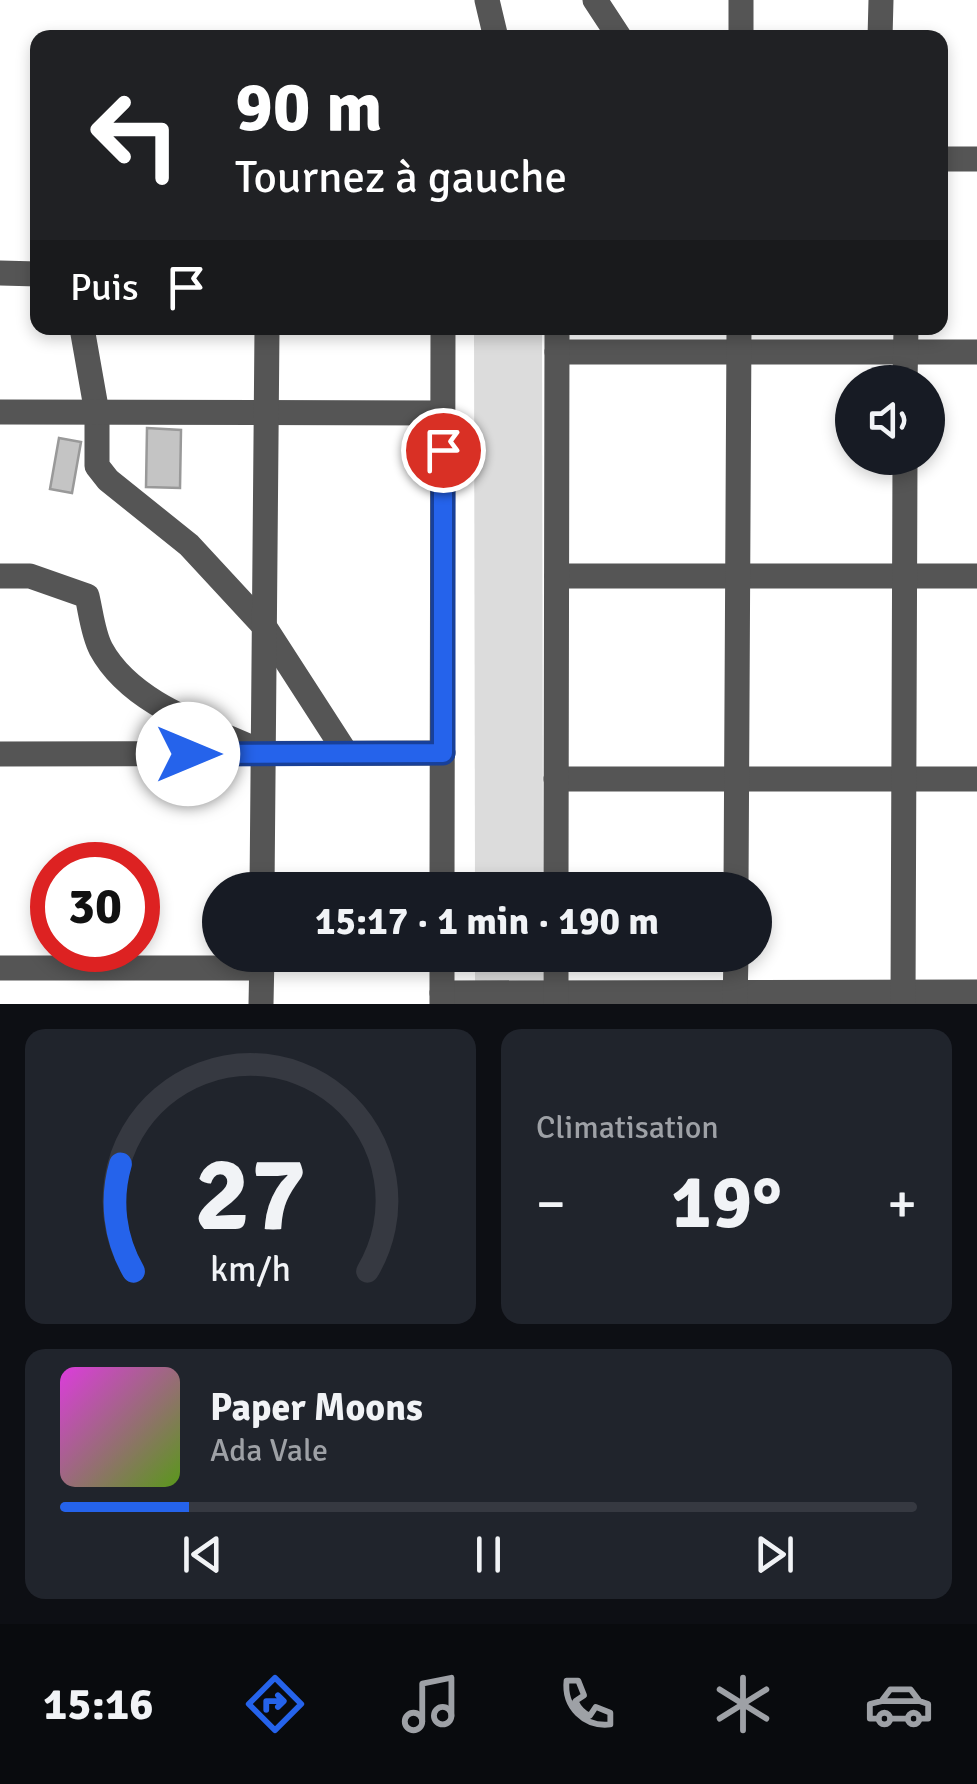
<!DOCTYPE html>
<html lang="fr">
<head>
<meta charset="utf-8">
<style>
  body { margin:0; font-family:Signika,sans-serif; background:#20242c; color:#f1f3f6; height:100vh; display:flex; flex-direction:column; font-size:38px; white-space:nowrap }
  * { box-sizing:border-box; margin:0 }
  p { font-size:32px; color:#9ea1a6 }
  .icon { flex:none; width:55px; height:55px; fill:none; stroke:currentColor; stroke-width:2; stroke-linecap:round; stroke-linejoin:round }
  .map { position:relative; height:1004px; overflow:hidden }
  .sheet { display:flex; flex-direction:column; gap:25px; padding:25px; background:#0d0f14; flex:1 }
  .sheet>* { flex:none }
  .banner { position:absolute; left:30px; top:30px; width:918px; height:305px; border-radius:20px; box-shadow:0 5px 15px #0003; background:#202124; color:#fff; overflow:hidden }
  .tools { position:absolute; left:835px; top:365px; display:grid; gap:20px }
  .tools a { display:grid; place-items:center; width:110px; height:110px; border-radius:50%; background:#171b24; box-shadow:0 5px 15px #0003; font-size:50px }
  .speed { position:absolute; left:30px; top:842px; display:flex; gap:20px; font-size:50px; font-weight:700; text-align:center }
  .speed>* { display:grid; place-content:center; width:130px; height:130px; border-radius:50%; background:#171b24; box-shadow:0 5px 15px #0003; line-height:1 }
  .speed .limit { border:15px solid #d22; background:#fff; color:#111 }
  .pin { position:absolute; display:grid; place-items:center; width:85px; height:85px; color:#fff; margin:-42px; border:5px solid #fff; border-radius:50%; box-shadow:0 2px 10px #0007 }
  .me { position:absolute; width:110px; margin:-55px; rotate:90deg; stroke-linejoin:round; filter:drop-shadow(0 0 8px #0008) }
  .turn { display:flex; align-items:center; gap:35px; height:210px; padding:0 40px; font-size:45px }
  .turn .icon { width:130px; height:130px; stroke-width:2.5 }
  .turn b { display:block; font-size:70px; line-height:85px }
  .then { display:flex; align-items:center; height:95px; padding:0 40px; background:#0003; gap:20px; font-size:38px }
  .big { font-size:75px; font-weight:700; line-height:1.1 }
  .sheet .tile { flex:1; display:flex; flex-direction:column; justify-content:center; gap:15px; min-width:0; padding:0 35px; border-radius:20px; background:#20242c }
  .sheet .dial { align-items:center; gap:0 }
  .dial svg { height:260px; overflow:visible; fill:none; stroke:#363941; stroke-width:7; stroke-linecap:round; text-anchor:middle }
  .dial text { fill:#f1f3f6; stroke:none }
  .song { display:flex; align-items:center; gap:30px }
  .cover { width:120px; height:120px; border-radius:15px; background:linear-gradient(135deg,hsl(300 70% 55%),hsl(90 70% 35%)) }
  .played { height:10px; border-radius:5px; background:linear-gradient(90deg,#2563eb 15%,#363941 15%) }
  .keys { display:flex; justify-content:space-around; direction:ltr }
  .heat { display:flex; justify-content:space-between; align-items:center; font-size:55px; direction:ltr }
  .sheet .tiles { flex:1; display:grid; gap:25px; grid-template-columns:1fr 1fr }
  .tile:last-child { grid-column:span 2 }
  .trip { position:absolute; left:202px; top:872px; width:570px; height:100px; border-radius:50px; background:#171b24; box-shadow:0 5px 15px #0003; font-weight:700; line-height:100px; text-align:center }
  .tabs { display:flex; height:160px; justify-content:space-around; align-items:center; background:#090b0e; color:#9ea1a6 }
  .tabs .icon { width:70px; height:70px }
  .tabs .active { color:#2563eb }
  .tabs b { font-size:45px; color:#f1f3f6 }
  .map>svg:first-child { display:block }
</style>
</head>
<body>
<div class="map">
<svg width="977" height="1004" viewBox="0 0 977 1004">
  <rect width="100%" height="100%" fill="#fff"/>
  <!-- green -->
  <g fill="#dcdcdc">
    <path d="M474,328H542L543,890H475Z"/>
    <rect x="475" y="955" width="68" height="49"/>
  </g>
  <!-- building -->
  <g fill="#c4c4c4" stroke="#999" stroke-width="2.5">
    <path d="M147,428L181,430L180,488L146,487Z"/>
    <path d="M59,438L81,442L72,493L50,489Z"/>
  </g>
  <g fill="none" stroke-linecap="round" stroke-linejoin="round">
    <!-- minor -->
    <g stroke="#555" stroke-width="25">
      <path d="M487,0L496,38"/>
      <path d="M595,0L620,38"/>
      <path d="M741,38V0"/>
      <path d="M880,38L881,0"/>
      <path d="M940,159H977"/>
      <path d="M0,273L38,274"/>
      <path d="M82,328L97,413V466L108,480L189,545L264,626L346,753"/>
      <path d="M557,352H977"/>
      <path d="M905,382L906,328"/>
      <path d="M0,412L443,413"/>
      <path d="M0,576H30L87,596C91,613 93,634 101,649C131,704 204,726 257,750"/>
      <path d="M557,576H977"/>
      <path d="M0,754L443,753"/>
      <path d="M556,779H977"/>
      <path d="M262,890L267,328"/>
      <path d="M442,890L443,328"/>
      <path d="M556,890L557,328"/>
      <path d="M736,890L739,328"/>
      <path d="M0,968H262"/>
      <path d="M442,993L977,992"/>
      <path d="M261,1004L262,955"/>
      <path d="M442,1004V955"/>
      <path d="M556,1004V955"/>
      <path d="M735,1004L736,955"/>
      <path d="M903,1004L905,458"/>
    </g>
  </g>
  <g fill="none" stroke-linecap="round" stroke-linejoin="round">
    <defs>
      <path id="route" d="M188,754L443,753V450"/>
    </defs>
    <!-- route casing -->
    <use href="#route" stroke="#184099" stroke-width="25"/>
    <!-- route -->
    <use href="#route" stroke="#2563eb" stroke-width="18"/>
  </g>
</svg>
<div class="tools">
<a><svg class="icon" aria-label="sound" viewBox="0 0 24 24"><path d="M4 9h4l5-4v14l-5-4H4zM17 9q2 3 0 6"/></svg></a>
</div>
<div class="speed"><div class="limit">30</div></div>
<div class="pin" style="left:443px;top:450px;background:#d93025"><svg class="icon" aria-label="arrive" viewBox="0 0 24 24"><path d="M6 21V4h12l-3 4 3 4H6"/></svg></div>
<svg class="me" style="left:188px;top:754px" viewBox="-20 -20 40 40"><circle r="19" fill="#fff"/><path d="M0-13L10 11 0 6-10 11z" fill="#2563eb"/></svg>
<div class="trip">15:17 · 1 min · 190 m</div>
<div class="banner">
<div class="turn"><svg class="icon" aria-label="left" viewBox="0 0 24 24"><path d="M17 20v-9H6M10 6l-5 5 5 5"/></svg><div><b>90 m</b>Tournez à gauche</div></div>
<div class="then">Puis<svg class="icon" aria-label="arrive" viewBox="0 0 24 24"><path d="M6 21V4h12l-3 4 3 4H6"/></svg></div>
</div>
</div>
<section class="sheet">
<div class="tiles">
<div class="tile dial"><svg viewBox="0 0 100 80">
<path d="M14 69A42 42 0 1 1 86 69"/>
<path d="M14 69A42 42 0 0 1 10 36" stroke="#2563eb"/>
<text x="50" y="56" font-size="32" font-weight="700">27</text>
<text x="50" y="72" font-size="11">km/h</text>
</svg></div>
<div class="tile"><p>Climatisation</p>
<div class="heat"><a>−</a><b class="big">19°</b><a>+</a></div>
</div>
<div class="tile">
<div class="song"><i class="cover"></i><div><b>Paper Moons</b><p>Ada Vale</p></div></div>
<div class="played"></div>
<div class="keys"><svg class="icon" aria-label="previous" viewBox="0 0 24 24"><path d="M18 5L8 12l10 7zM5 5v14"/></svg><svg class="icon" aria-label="pause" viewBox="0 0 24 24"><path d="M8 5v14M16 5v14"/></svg><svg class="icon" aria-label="next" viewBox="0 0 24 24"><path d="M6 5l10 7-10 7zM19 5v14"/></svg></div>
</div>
</div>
</section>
<nav class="tabs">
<b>15:16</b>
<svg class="icon active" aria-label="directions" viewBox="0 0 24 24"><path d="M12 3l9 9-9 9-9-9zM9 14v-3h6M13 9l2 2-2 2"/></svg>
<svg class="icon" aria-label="music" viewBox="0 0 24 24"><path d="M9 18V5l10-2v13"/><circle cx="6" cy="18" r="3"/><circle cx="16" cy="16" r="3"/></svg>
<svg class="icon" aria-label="phone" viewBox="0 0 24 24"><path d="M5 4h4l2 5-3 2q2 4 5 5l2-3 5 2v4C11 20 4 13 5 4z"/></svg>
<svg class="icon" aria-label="climate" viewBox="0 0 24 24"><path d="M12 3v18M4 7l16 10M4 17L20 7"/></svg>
<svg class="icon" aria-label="car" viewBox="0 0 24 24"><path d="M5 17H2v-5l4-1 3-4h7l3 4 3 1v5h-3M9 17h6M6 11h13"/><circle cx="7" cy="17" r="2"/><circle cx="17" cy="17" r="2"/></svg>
</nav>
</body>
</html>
